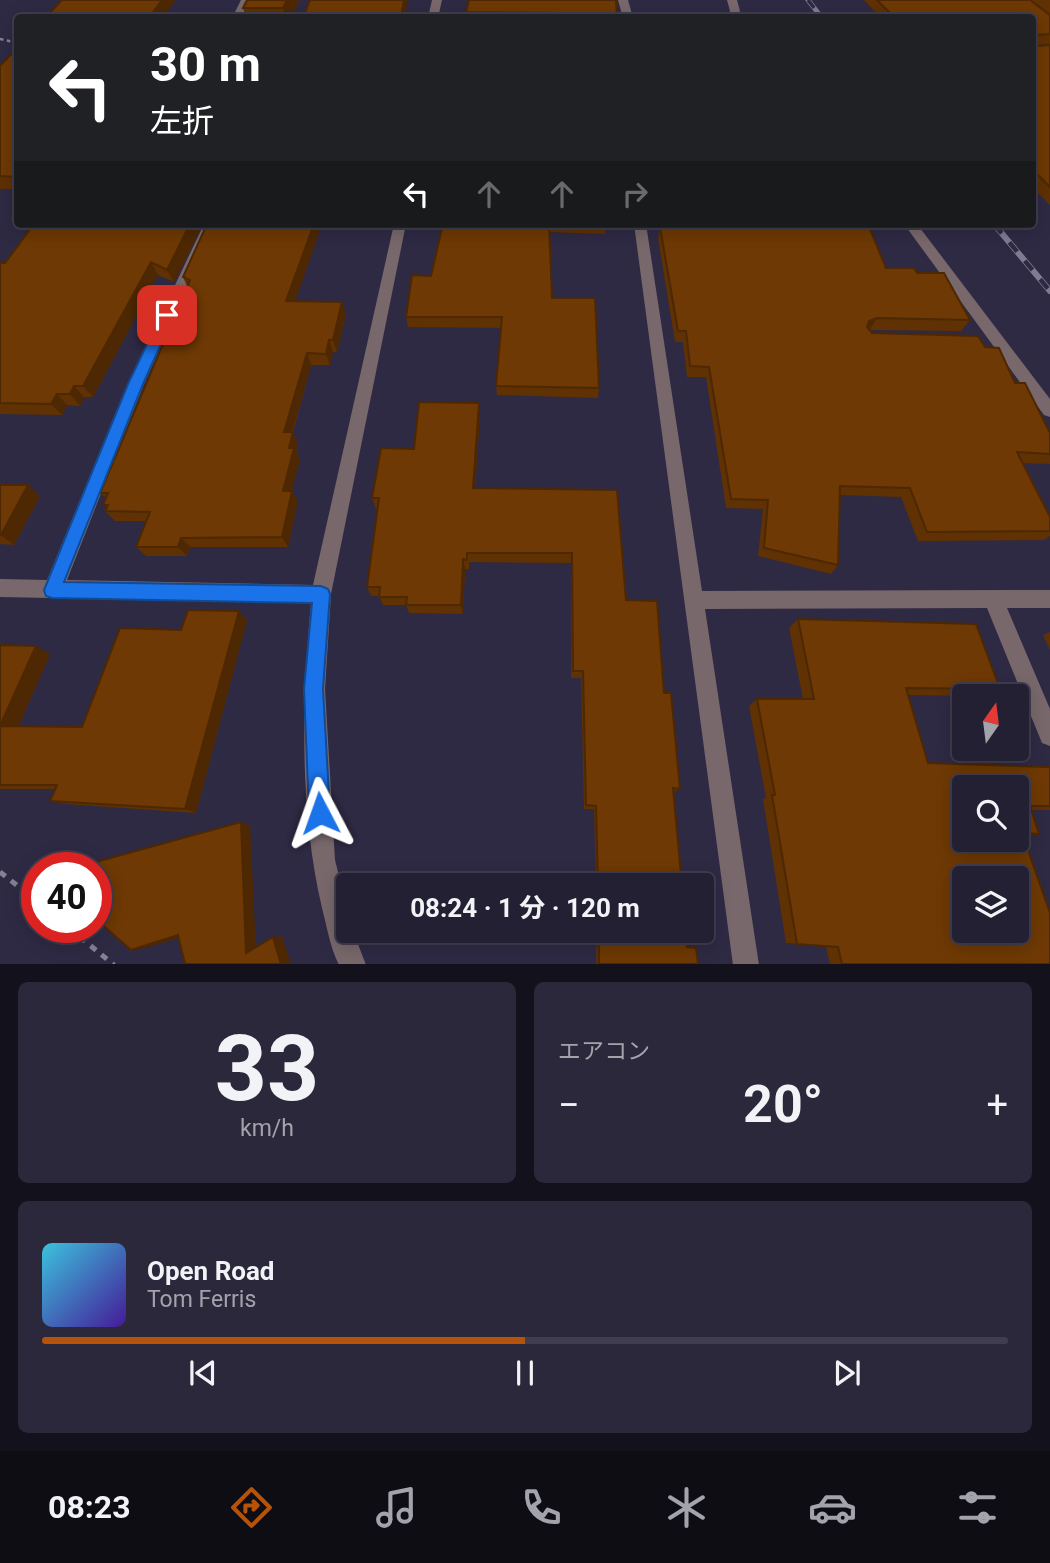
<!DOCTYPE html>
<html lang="ja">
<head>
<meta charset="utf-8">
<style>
  body { margin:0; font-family:Roboto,"Noto Sans JP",sans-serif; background:#2b283b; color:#f1f3f6; height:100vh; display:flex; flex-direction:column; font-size:26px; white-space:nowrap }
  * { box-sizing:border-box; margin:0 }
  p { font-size:23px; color:#a3a3ac }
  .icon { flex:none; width:38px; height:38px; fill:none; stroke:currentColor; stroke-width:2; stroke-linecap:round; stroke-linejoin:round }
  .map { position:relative; height:964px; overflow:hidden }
  .details { display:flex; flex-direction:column; gap:18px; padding:18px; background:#13121c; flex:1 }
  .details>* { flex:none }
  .guide { position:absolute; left:14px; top:14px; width:1022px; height:214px; border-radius:7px; box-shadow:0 4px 18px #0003,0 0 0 2px #403e4e; background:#202124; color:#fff; overflow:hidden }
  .needle { width:46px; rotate:14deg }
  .buttons { position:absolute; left:952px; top:684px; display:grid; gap:14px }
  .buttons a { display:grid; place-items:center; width:77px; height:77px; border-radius:7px; background:#232033; box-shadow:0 4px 18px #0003,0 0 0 2px #403e4e; font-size:35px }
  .speed { position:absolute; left:21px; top:852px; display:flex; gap:14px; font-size:35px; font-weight:700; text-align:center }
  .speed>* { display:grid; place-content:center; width:91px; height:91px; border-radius:50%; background:#232033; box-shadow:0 4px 18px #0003,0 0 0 2px #403e4e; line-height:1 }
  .speed .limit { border:10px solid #d22; background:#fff; color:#111 }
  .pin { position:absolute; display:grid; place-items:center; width:60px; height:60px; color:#fff; margin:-30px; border-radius:14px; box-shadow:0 4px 10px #0006 }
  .me { position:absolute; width:77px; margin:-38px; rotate:356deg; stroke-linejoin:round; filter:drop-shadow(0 0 5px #0008) }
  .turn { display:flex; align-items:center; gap:24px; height:147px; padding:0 21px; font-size:32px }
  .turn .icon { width:91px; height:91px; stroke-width:2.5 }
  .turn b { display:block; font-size:49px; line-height:60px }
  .lanes { display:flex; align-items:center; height:66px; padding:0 21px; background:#0003; justify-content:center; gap:35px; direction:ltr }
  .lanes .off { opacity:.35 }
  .big { font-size:52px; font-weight:700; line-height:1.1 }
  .details .tile { flex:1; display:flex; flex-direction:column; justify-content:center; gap:10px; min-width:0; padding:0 24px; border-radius:10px; background:#2b283b }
  .details .dial { align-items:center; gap:0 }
  .dial b { font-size:91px; line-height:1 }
  .song { display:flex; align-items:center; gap:21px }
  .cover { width:84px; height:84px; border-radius:10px; background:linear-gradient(135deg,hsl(190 70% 55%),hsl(260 70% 35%)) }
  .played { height:7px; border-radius:4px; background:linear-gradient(90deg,#b45309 50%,#403e4e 50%) }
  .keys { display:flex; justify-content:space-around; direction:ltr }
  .heat { display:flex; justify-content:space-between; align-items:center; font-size:38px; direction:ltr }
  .details .tiles { flex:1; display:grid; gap:18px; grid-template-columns:1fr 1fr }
  .tile:last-child { grid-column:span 2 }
  .trip { position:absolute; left:336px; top:873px; width:378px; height:70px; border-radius:7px; background:#232033; box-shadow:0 4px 18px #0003,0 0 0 2px #403e4e; font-weight:700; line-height:70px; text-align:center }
  .tab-bar { display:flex; height:112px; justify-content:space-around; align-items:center; background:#0e0d14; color:#a3a3ac }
  .tab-bar .icon { width:49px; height:49px }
  .tab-bar .active { color:#b45309 }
  .tab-bar b { font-size:32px; color:#f1f3f6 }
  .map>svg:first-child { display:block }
</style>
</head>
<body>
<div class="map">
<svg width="1050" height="965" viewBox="0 0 1050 965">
  <rect width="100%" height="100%" fill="#2f2a44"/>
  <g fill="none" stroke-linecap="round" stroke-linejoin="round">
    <!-- path-far1 -->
    <path stroke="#848196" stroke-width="2.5" stroke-dasharray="3.5 3.5" stroke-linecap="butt" d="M0,39L18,43"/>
    <!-- path -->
    <g stroke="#848196" stroke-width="5" stroke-dasharray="7 7" stroke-linecap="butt">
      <path d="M0,872L37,901"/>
      <path d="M69,928L114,965"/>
    </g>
    <!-- minor -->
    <g fill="#78686b" fill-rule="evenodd">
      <path d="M241,0H251L241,18H232Z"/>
      <path d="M432,0H442L438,18H428Z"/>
      <path d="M618,0H628L633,18H623Z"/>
      <path d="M727,0H737L740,11L735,18H726L730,11Z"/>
      <path d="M204,224H216L144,384L67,580L313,585L394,224H406L331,594L325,689L335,860L348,912V931H353L366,965H339C330,947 327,927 322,908C299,810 302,702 311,603L0,597V579L47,580L128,384Z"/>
      <path d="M634,224H646L702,591L1050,590V608H1007L1050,709V746L1042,743L987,608L705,609L759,965H733Z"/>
      <path d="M904,224H917L1050,399V417L1044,415Z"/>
    </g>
    <defs>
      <path id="rail-far1" d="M808,0L822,18"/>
      <path id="rail" d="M994,224L1050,291"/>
    </defs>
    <!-- rail-far1 casing -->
    <use href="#rail-far1" stroke="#7f7b91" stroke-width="5"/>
    <!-- rail casing -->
    <use href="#rail" stroke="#7f7b91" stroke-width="6"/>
    <!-- rail-far1 -->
    <use href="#rail-far1" stroke="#2f2a44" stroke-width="3.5" stroke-dasharray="10" stroke-linecap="butt"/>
    <!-- rail -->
    <use href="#rail" stroke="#2f2a44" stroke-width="4.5" stroke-dasharray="12" stroke-linecap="butt"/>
  </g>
  <!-- wall -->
  <g fill="#5f3103">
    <path d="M62,0H175L163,18H45Z"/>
    <path d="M247,0H299L291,18H246L243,8Z"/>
    <path d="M469,0L617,18H467L466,12Z"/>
    <path d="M864,0H1030L1050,15V44L1037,45L1038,46L1050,45V205L1032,187V18H881Z"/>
    <path d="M1030,0H1050V15Z"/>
    <path d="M18,47V189H0V66Z"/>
    <path d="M34,224H203L174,282L158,275L93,397H84L80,406L67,405L62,415L0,414V263H5Z"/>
    <path d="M322,224L295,301L346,314L337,352H333L330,365H311L293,432L298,443L296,452L300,459L291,491L298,501L288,547H190L187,556H146L136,547L146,521H115L105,511L106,507L103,505L106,498L100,493L187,286L183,277Z"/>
    <path d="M443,224H606L605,234L549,232L552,298L599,388L598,398L497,395L496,386L501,328L408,327L406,317L431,276Z"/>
    <path d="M704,224H783L784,228L886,268L917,273L970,320L961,331L869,330L872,333L985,347L1015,383L1050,433V464L1023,463L1050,517V536L1044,540L918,541L901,497L840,495L838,565L831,574L758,556L763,509L726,508L706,377H687L683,342H675L658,238L660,227H705Z"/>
    <path d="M480,415L475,488L617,490L626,600L664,693L680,789L674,792L682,886H596L594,809H584L581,678H571V563L469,562V569H465L463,614L409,613L406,605H383L379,596H371L367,587L378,509H376L372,498L414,449Z"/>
    <path d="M0,485L40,496L14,545L0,544Z"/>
    <path d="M798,619L1000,689L984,696L908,695L928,763L1050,767V810H1031L1039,834L1023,836L1050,964H830L826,946L786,943L763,799L766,798L749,706L757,699H803L789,628Z"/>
    <path d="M247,620L196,813L66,804L50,801L55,789H0V645L50,654L18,727H82L181,630Z"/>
    <path d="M1050,632V650L1043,635Z"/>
    <path d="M597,931H685L687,946L696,948L698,964H596Z"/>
  </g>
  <!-- shaded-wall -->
  <g fill="#4d2803">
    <path d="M162,0H175L163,18H152L151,15Z"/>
    <path d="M287,0H299L291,18H286L283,8Z"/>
    <path d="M404,0H408L404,18H401Z"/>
    <path d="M190,224H203L174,282L167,270Z"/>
    <path d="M314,224H322L291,313L286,301Z"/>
    <path d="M151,262L158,275L93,397L83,386Z"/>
    <path d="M342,302L346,314L337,352L333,340Z"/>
    <path d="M877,318L870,329L863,332L869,321Z"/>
    <path d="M329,340L333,352L330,365L326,354Z"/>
    <path d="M307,353L311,365L289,443L284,432Z"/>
    <path d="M74,386L84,397L80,406L70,394Z"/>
    <path d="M57,394L67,405L62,415L51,404Z"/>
    <path d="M479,403L480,415L474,499L473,488Z"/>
    <path d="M293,432L298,443L296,452L300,459L289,501L283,491L289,448Z"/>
    <path d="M28,485L40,496L14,545L1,535Z"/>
    <path d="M292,491L298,501L288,547L282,537Z"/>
    <path d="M181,538L190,547L187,556L178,547Z"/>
    <path d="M463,559L465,569L463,614L461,605Z"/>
    <path d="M239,611L247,620L196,813L185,809Z"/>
    <path d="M36,646L50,654L16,732L0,726Z"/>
    <path d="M241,822L250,825L256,951L246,953Z"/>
    <path d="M191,934L145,948L131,950L178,935Z"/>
    <path d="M282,936L291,964H281L273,937Z"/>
  </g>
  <!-- building -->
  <g fill="#6e3904" stroke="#4d2803" stroke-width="2" fill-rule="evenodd">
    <path d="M62,0H162L151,15H140L138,18H45Z"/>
    <path d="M247,0H287L283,8H243Z"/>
    <path d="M310,0H404L401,18H303Z"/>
    <path d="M469,0H616L617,18H562V13L466,12Z"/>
    <path d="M877,0H1030L1050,15V34L1036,35L1035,43L1038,46L1050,45V187L1032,169V18H895Z"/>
    <path d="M18,47V177L0,176V66Z"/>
    <path d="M34,224H190L167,270L151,262L83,386H74L70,394H57L51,404L0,403V263H5Z"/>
    <path d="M207,224H314L286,301L342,302L333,340H329L326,354L307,353L284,432H293L289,448H294L283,491H292L282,537L181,538L178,547H136L150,512L105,511L108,505H103L108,493H100L190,280L183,277Z"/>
    <path d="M443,224H549L552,298H595L599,388L496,386L502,317H406L412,275L431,276Z"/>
    <path d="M710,224H783L784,228L870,229L886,268H914L917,273H944L970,320L877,318L869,321L867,327L872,333L978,336L985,347L999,348L1015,383H1025L1050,433V454L1017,452L1050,517V531L927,532L910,488L840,486L838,565L764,548L768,500L731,499L709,367L690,366L686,331H678L660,227H711Z"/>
    <path d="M419,402L479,403L473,488L617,490L626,600L657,601L664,693H671L680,789L673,788L682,886H598L596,806L586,805L583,671H573L572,553H467V560L463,559L461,605H406L407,597H379L380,587H367L379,498H372L381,448L414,449Z"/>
    <path d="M0,485H28L1,535H0Z"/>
    <path d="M188,610L239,611L185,809L50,801L57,785H0V726L82,727L120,628L181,630Z"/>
    <path d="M798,619L976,624L1000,689L906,688L928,763L1050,767V806H1030L1039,834L1022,833L1050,913V964H842L838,947L797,944L772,795H775L757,699H814ZM964,788H1017V840H964ZM964,878H1017V931H964Z"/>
    <path d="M0,645L36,646L0,726Z"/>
    <path d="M241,822L246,953L273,937L281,964H185L178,935L131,950L96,919V868H74Z"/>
    <path d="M599,931H685L687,947L696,948L698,964H599Z"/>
  </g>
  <!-- route -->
  <path fill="#1a73e8" stroke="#114b97" stroke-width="2" d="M167,311L174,315L143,384L64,582L321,586L328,589L330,594L323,689L330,813L327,821L320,824L312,821L309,813L304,689L312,603L52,598L46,596L44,590L128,384L161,315Z"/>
</svg>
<div class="buttons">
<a><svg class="needle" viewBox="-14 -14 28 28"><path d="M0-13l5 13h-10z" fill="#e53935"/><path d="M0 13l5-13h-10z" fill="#a3a3ac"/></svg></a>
<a><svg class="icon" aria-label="search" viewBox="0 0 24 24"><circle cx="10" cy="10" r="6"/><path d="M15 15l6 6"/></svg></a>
<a><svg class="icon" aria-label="layers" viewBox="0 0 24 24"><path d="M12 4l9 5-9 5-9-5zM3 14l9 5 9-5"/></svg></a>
</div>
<div class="speed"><div class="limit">40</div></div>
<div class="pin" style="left:167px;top:315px;background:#d93025"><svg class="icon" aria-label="arrive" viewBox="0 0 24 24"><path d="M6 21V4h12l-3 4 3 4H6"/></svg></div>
<svg class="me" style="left:320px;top:813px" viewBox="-20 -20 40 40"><path d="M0-17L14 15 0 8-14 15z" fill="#1a73e8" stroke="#fff" stroke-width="4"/></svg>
<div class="trip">08:24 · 1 分 · 120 m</div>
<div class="guide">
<div class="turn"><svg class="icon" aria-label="left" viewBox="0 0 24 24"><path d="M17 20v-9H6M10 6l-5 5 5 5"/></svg><div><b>30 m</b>左折</div></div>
<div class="lanes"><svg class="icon" aria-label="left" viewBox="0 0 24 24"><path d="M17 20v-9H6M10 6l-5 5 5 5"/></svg><svg class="icon off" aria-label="ahead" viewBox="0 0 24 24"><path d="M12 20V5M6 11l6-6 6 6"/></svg><svg class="icon off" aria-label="ahead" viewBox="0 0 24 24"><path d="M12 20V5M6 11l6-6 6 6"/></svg><svg class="icon off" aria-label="right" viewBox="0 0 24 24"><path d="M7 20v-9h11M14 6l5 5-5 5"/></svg></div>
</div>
</div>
<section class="details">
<div class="tiles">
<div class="tile dial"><b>33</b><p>km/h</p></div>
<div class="tile"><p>エアコン</p>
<div class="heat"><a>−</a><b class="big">20°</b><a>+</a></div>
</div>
<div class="tile">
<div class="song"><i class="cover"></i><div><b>Open Road</b><p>Tom Ferris</p></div></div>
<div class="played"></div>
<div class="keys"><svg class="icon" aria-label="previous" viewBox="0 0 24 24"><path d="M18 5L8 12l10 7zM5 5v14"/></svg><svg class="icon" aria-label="pause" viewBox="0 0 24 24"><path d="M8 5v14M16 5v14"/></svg><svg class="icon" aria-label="next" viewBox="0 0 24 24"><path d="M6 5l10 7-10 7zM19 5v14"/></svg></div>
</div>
</div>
</section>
<nav class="tab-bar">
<b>08:23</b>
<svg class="icon active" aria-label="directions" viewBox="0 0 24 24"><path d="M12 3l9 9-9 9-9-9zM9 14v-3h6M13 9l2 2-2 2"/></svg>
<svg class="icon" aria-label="music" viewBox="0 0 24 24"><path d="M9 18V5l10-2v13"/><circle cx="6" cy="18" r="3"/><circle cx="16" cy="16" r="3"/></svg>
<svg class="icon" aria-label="phone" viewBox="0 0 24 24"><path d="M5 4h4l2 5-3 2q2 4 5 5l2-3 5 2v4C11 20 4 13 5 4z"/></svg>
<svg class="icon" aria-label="climate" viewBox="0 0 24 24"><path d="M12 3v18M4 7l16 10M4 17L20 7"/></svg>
<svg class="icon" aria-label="car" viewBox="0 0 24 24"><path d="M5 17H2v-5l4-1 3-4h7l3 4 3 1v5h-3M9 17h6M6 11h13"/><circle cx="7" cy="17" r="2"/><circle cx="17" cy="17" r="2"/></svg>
<svg class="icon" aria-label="filters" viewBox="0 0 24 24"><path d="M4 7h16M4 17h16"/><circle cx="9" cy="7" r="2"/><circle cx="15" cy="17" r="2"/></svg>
</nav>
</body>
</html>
